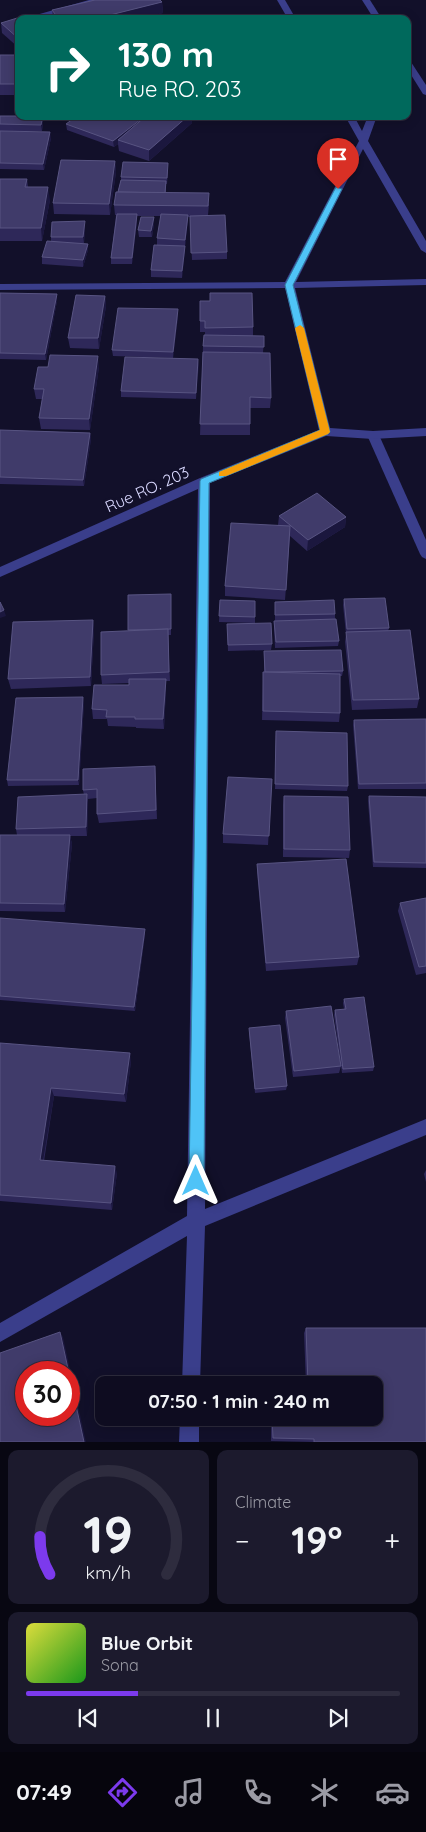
<!DOCTYPE html>
<html lang="en">
<head>
<meta charset="utf-8">
<style>
  body { margin:0; font-family:Quicksand,sans-serif; background:#1c1a2d; color:#f1f3f6; height:100vh; display:flex; flex-direction:column; font-size:19px; white-space:nowrap }
  * { box-sizing:border-box; margin:0 }
  p { font-size:16px; color:#9b9ba5 }
  .icon { flex:none; width:28px; height:28px; fill:none; stroke:currentColor; stroke-width:2; stroke-linecap:round; stroke-linejoin:round }
  .map { position:relative; height:1442px; overflow:hidden }
  .details { display:flex; flex-direction:column; gap:8px; padding:8px; background:#080712; flex:1 }
  .details>* { flex:none }
  .hud { position:absolute; left:15px; top:15px; width:396px; height:105px; border-radius:10px; box-shadow:0 2px 12px #0003,0 0 0 1px #2e2c3e; background:#00695c; color:#fff; overflow:hidden }
  .speed { position:absolute; left:15px; top:1361px; display:flex; gap:10px; font-size:25px; font-weight:700; text-align:center }
  .speed>* { display:grid; place-content:center; width:65px; height:65px; border-radius:50%; background:#0e0c20; box-shadow:0 2px 12px #0003,0 0 0 1px #2e2c3e; line-height:1 }
  .speed .limit { border:8px solid #d22; background:#fff; color:#111 }
  .pin { position:absolute; display:grid; place-items:center; width:42px; height:42px; color:#fff; margin:-51px -21px; border-radius:50% 50% 50% 0; rotate:-45deg; box-shadow:0 0 5px #0007 }
  .pin .icon { rotate:45deg }
  .me { position:absolute; width:55px; margin:-28px; rotate:0deg; stroke-linejoin:round; filter:drop-shadow(0 0 4px #0008) }
  .turn { display:flex; align-items:center; gap:18px; height:105px; padding:0 20px; font-size:22px }
  .turn .icon { width:65px; height:65px; stroke-width:2.5 }
  .turn b { display:block; font-size:35px; line-height:42px }
  .big { font-size:38px; font-weight:700; line-height:1.1 }
  .details .widget { flex:1; display:flex; flex-direction:column; justify-content:center; gap:8px; min-width:0; padding:0 18px; border-radius:10px; background:#1c1a2d }
  .details .dial { align-items:center; gap:0 }
  .dial svg { height:130px; overflow:visible; fill:none; stroke:#2e2c3e; stroke-width:7; stroke-linecap:round; text-anchor:middle }
  .dial text { fill:#f1f3f6; stroke:none }
  .song { display:flex; align-items:center; gap:15px }
  .cover { width:60px; height:60px; border-radius:8px; background:linear-gradient(135deg,hsl(60 70% 55%),hsl(120 70% 35%)) }
  .played { height:5px; border-radius:2px; background:linear-gradient(90deg,#7c3aed 30%,#2e2c3e 30%) }
  .keys { display:flex; justify-content:space-around; direction:ltr }
  .heat { display:flex; justify-content:space-between; align-items:center; font-size:28px; direction:ltr }
  .details .tiles { flex:1; display:grid; gap:8px; grid-template-columns:1fr 1fr }
  .widget:last-child { grid-column:span 2 }
  .trip { position:absolute; left:95px; top:1376px; width:288px; height:50px; border-radius:10px; background:#0e0c20; box-shadow:0 2px 12px #0003,0 0 0 1px #2e2c3e; font-weight:700; line-height:50px; text-align:center }
  .dock { display:flex; height:80px; justify-content:space-around; align-items:center; background:#06050d; color:#9b9ba5 }
  .dock .icon { width:35px; height:35px }
  .dock .on { color:#7c3aed }
  .dock b { font-size:22px; color:#f1f3f6 }
  .map>svg:first-child { display:block }
</style>
</head>
<body>
<div class="map">
<svg width="426" height="1442" viewBox="0 0 426 1442">
  <rect width="100%" height="100%" fill="#12102a"/>
  <g fill="none" stroke-linecap="round" stroke-linejoin="round">
    <!-- service -->
    <path fill="#3a3e8b" fill-rule="evenodd" d="M373,431L379,435L426,540V559L422,557L420,554L367,435Z"/>
    <!-- minor -->
    <g fill="#3a3e8b" fill-rule="evenodd">
      <path d="M89,0H103L37,19H22Z"/>
      <path d="M277,0H285L296,19H288Z"/>
      <path d="M362,0H370L382,19H374Z"/>
      <path d="M408,61L411,62L426,85V95L423,94L408,70Z"/>
      <path d="M345,116H354L362,131L368,116H377L368,141L426,241V253L421,250L363,149L296,282L426,279V285L295,288L330,428L373,431L426,428V436L373,439L326,436L210,483L205,1209L426,1119V1135L205,1226L200,1385H182L187,1236L0,1342V1323L187,1216L198,489L0,577V567L200,478L319,430L285,288L0,290V284L285,282L359,141Z"/>
      <path d="M180,1418H199V1442H179Z"/>
    </g>
  </g>
  <!-- wall -->
  <g fill="#2e2859">
    <path d="M162,2L163,13L145,17L146,19H53L52,10Z"/>
    <path d="M19,19V48L2,33L1,23Z"/>
    <rect x="0" y="55" width="19" height="40"/>
    <path d="M0,116H68L67,120H43V123L42,131H0Z"/>
    <path d="M77,116H191L192,123L149,161L119,151L118,144L114,147L67,130L66,124Z"/>
    <path d="M0,131L51,138L44,170L0,169Z"/>
    <path d="M115,161L116,172L110,215L54,214L53,203Z"/>
    <path d="M168,169L167,184H166V193L209,204L208,215L227,252V259L192,260L190,217H188L182,278L151,277V270L157,245V238L161,216H137V221L132,264H111V258L116,215H115L114,205L121,180V177Z"/>
    <path d="M0,179H27L28,187L50,200L42,241H0Z"/>
    <path d="M154,217V224L152,237H139L138,230Z"/>
    <path d="M85,228L84,243H78L88,244V250L83,267L42,264V257L51,241V237Z"/>
    <path d="M0,293L57,294V301L46,360L0,359Z"/>
    <path d="M105,296L106,306L99,349L70,348L68,338Z"/>
    <path d="M200,301L253,327V336H264L263,353L271,398L270,408H250V435H200L203,346L205,335V332H200Z"/>
    <path d="M178,316L173,358L113,356L112,350Z"/>
    <path d="M198,359L196,399L121,397V391Z"/>
    <path d="M48,367H99L90,430L41,429L39,418L42,399H36L34,389Z"/>
    <path d="M0,430L90,433L91,439L84,486L0,484Z"/>
    <path d="M279,516L346,517L345,527L307,551L290,536L285,600L225,596V586L278,525Z"/>
    <path d="M171,594V635H168L170,681H166V689L164,729L136,728V727L108,726L107,719H93L92,709L129,685V683L102,684L101,675L128,631Z"/>
    <path d="M344,599L389,628L388,631L419,699L417,708L352,710L345,642L346,634L343,605Z"/>
    <path d="M220,600L255,601V623L219,622Z"/>
    <path d="M275,602L335,614V619L339,641L338,646L275,648L274,627V621H275Z"/>
    <path d="M93,620L94,630L91,686L11,689L8,679Z"/>
    <path d="M227,624L272,644L271,650L228,651Z"/>
    <path d="M264,651L343,671L342,676H340V713L339,722L262,720L263,681L264,672Z"/>
    <path d="M84,703L79,785L8,786L7,780Z"/>
    <path d="M426,719V789H358L353,725L354,720Z"/>
    <path d="M276,737L348,786L347,791L275,789Z"/>
    <path d="M155,766L157,819L99,823L97,814V798L88,799V803L87,836H70L72,844L65,912L0,911V835H17L16,829L84,795L83,790Z"/>
    <path d="M272,779L268,845L223,843V834Z"/>
    <path d="M284,796L350,850L349,858L283,857V805Z"/>
    <path d="M369,796L426,797V868L373,867L368,801Z"/>
    <path d="M257,864L359,957L357,965L266,971L257,872Z"/>
    <path d="M426,898V973L416,975L398,911L400,903Z"/>
    <path d="M0,918L145,934L135,1011L0,1000Z"/>
    <path d="M344,999L374,1067L373,1071L342,1073L334,1015L335,1010L344,1009L343,1003Z"/>
    <path d="M286,1011L341,1066L339,1073L293,1077L285,1018Z"/>
    <path d="M249,1028L287,1086L286,1090L255,1093L249,1032Z"/>
    <path d="M0,1043L131,1061L126,1102L54,1096L44,1161L117,1173L112,1210L0,1201Z"/>
    <path d="M426,1170V1182L424,1174Z"/>
    <path d="M306,1328H426V1442H312L271,1441V1418H374V1385H306L304,1333Z"/>
  </g>
  <!-- shaded-wall -->
  <g fill="#1b173e">
    <path d="M162,2L163,13L137,19H94Z"/>
    <path d="M43,116V123L42,131L41,125Z"/>
    <path d="M145,116H153L118,140V144L114,147L113,141Z"/>
    <path d="M188,116H191L192,123L149,161V150Z"/>
    <path d="M50,132L51,138L44,170L43,164Z"/>
    <path d="M115,161L116,172L110,215L109,204Z"/>
    <path d="M48,187L50,200L42,241L41,228Z"/>
    <path d="M137,214V221L132,264V258Z"/>
    <path d="M188,215V221L185,246V240Z"/>
    <path d="M154,217V224L152,237L151,231Z"/>
    <path d="M85,221V228L84,243L83,237Z"/>
    <path d="M88,244V250L83,267V260Z"/>
    <path d="M185,246V252L182,278V271Z"/>
    <path d="M57,294V301L46,360L45,354Z"/>
    <path d="M105,296L106,306L99,349L98,338Z"/>
    <path d="M178,309V316L173,358V352Z"/>
    <path d="M98,356L99,367L90,430L89,419Z"/>
    <path d="M198,359L199,365L196,399V393Z"/>
    <path d="M90,433L91,439L84,486L83,480Z"/>
    <path d="M346,517L345,527L307,551L308,540Z"/>
    <path d="M4,610L6,616L0,618V612Z"/>
    <path d="M93,620L94,630L91,686L90,677Z"/>
    <path d="M166,679V689L164,729L163,719Z"/>
    <path d="M83,697L84,703L79,785L78,780Z"/>
    <path d="M87,794L88,803L87,836L86,827Z"/>
    <path d="M70,835L72,844L65,912L64,904Z"/>
    <path d="M145,929V934L135,1011L134,1007Z"/>
    <path d="M130,1053L131,1061L126,1102L124,1094Z"/>
    <path d="M51,1088L54,1096L42,1167L40,1160Z"/>
    <path d="M115,1166L117,1173L112,1210L111,1203Z"/>
    <path d="M60,1332L63,1337L86,1442H84Z"/>
  </g>
  <!-- building -->
  <g fill="#403b6a" stroke="#585482" fill-rule="evenodd">
    <path d="M95,0H160L162,2L94,19H59L52,10Z"/>
    <path d="M27,15L32,19H19V39L1,23Z"/>
    <path d="M144,15L146,19H125Z"/>
    <rect x="0" y="55" width="19" height="29"/>
    <path d="M0,116H43L41,125L0,124Z"/>
    <path d="M77,116H145L113,141L66,124Z"/>
    <path d="M146,116H188L149,150L118,140Z"/>
    <path d="M0,131L50,132L43,164L0,163Z"/>
    <path d="M61,160L115,161L109,204L53,203Z"/>
    <path d="M123,162L168,163L167,178L121,177Z"/>
    <path d="M0,179H27L25,187H48L41,228H0Z"/>
    <path d="M121,180L166,181L165,193L118,192Z"/>
    <path d="M116,192L209,193L208,206L114,205Z"/>
    <path d="M117,214H137L132,258H111Z"/>
    <path d="M161,214L188,215L185,240L157,238Z"/>
    <path d="M225,215L227,252L191,253L190,216Z"/>
    <path d="M141,217H154L151,231L138,230Z"/>
    <path d="M85,221L83,237H51L52,222Z"/>
    <path d="M47,241L88,244L83,260L42,257Z"/>
    <path d="M154,245L185,246L182,271L151,270Z"/>
    <path d="M0,293L57,294L45,354L0,353Z"/>
    <path d="M210,293H252L253,327L205,328V321H200V301H210Z"/>
    <path d="M76,295L105,296L98,338H68Z"/>
    <path d="M118,308L178,309L173,352L112,350Z"/>
    <path d="M204,335L264,336V347L203,346Z"/>
    <path d="M203,352L270,353L271,398L250,397V424H200Z"/>
    <path d="M50,355L98,356L89,419L39,418L44,389H34L38,367H48Z"/>
    <path d="M125,357L198,359L196,393L121,391Z"/>
    <path d="M0,430L90,433L83,480L0,477Z"/>
    <path d="M317,493L346,517L308,540L279,516Z"/>
    <path d="M231,523L290,526L286,590L225,586Z"/>
    <path d="M171,594V629L128,630V595Z"/>
    <path d="M385,598L389,628L347,629L344,599Z"/>
    <path d="M220,600L255,601V617L219,616Z"/>
    <path d="M334,600L335,614L275,615V602Z"/>
    <path d="M0,602L4,610L0,612Z"/>
    <path d="M336,619L339,641L276,642L274,621Z"/>
    <path d="M93,620L90,677L8,679L13,622Z"/>
    <path d="M271,623L272,644L228,645L227,624Z"/>
    <path d="M168,629L169,672L101,675V632Z"/>
    <path d="M410,630L419,699L353,700L346,632Z"/>
    <path d="M341,650L343,671L265,672L264,651Z"/>
    <path d="M263,672L340,674V713L263,711Z"/>
    <path d="M129,679H166L163,719H135V717H106L107,710L92,709L94,685H129Z"/>
    <path d="M83,697L78,780H7L16,698Z"/>
    <path d="M426,719V783L359,784L354,720Z"/>
    <path d="M276,731L347,733L348,786L275,784Z"/>
    <path d="M155,766L156,810L97,814V789L83,790V769Z"/>
    <path d="M228,777L272,779L269,836L223,834Z"/>
    <path d="M87,794L86,827L16,829L18,797Z"/>
    <path d="M284,796L348,797L350,850L284,849Z"/>
    <path d="M369,796L426,797V863L374,862Z"/>
    <path d="M0,835H70L64,904L0,903Z"/>
    <path d="M346,859L359,957L266,963L257,864Z"/>
    <path d="M426,898V966L419,967L400,903Z"/>
    <path d="M0,918L145,929L134,1007L0,996Z"/>
    <path d="M364,997L374,1067L343,1069L335,1010L346,1009L344,999Z"/>
    <path d="M331,1006L341,1066L294,1071L286,1011Z"/>
    <path d="M280,1025L287,1086L255,1089L249,1028Z"/>
    <path d="M0,1043L130,1053L124,1094L51,1088L40,1160L115,1166L111,1203L0,1195Z"/>
    <path d="M306,1328H426V1442H314V1439L273,1438L272,1418H374V1385H308Z"/>
    <path d="M60,1332L84,1442H0V1353ZM26,1372H69V1415H26Z"/>
  </g>
  <!-- route -->
  <path fill="#4fc3f7" stroke="#337fa1" d="M336,187L342,189L293,285L330,432L328,434L209,483L204,1181L201,1186L196,1188L191,1186L189,1181L200,481L201,479L320,430L285,285Z"/>
  <!-- slow -->
  <path fill="#f59e0b" d="M300,325L304,328L330,432L328,434L226,476H219V472L320,430L295,328Z"/>
  <g text-anchor="middle" dominant-baseline="central" stroke-width="5" stroke-linejoin="round" paint-order="stroke">
    <!-- street labels -->
    <g font-size="16" fill="#dad9ff" stroke="#12102a">
      <text transform="translate(147 489) rotate(-24)">Rue RO. 203</text>
    </g>
  </g>
</svg>
<div class="speed"><div class="limit">30</div></div>
<div class="pin" style="left:338px;top:189px;background:#d93025"><svg class="icon" aria-label="arrive" viewBox="0 0 24 24"><path d="M6 21V4h12l-3 4 3 4H6"/></svg></div>
<svg class="me" style="left:196px;top:1181px" viewBox="-20 -20 40 40"><path d="M0-17L14 15 0 8-14 15z" fill="#4fc3f7" stroke="#fff" stroke-width="4"/></svg>
<div class="trip">07:50 · 1 min · 240 m</div>
<div class="hud">
<div class="turn"><svg class="icon" aria-label="right" viewBox="0 0 24 24"><path d="M7 20v-9h11M14 6l5 5-5 5"/></svg><div><b>130 m</b>Rue RO. 203</div></div>
</div>
</div>
<section class="details">
<div class="tiles">
<div class="widget dial"><svg viewBox="0 0 100 80">
<path d="M14 69A42 42 0 1 1 86 69"/>
<path d="M14 69A42 42 0 0 1 8 46" stroke="#7c3aed"/>
<text x="50" y="56" font-size="32" font-weight="700">19</text>
<text x="50" y="72" font-size="11">km/h</text>
</svg></div>
<div class="widget"><p>Climate</p>
<div class="heat"><a>−</a><b class="big">19°</b><a>+</a></div>
</div>
<div class="widget">
<div class="song"><i class="cover"></i><div><b>Blue Orbit</b><p>Sona</p></div></div>
<div class="played"></div>
<div class="keys"><svg class="icon" aria-label="previous" viewBox="0 0 24 24"><path d="M18 5L8 12l10 7zM5 5v14"/></svg><svg class="icon" aria-label="pause" viewBox="0 0 24 24"><path d="M8 5v14M16 5v14"/></svg><svg class="icon" aria-label="next" viewBox="0 0 24 24"><path d="M6 5l10 7-10 7zM19 5v14"/></svg></div>
</div>
</div>
</section>
<nav class="dock">
<b>07:49</b>
<svg class="icon on" aria-label="directions" viewBox="0 0 24 24"><path d="M12 3l9 9-9 9-9-9zM9 14v-3h6M13 9l2 2-2 2"/></svg>
<svg class="icon" aria-label="music" viewBox="0 0 24 24"><path d="M9 18V5l10-2v13"/><circle cx="6" cy="18" r="3"/><circle cx="16" cy="16" r="3"/></svg>
<svg class="icon" aria-label="phone" viewBox="0 0 24 24"><path d="M5 4h4l2 5-3 2q2 4 5 5l2-3 5 2v4C11 20 4 13 5 4z"/></svg>
<svg class="icon" aria-label="climate" viewBox="0 0 24 24"><path d="M12 3v18M4 7l16 10M4 17L20 7"/></svg>
<svg class="icon" aria-label="car" viewBox="0 0 24 24"><path d="M5 17H2v-5l4-1 3-4h7l3 4 3 1v5h-3M9 17h6M6 11h13"/><circle cx="7" cy="17" r="2"/><circle cx="17" cy="17" r="2"/></svg>
</nav>
</body>
</html>
